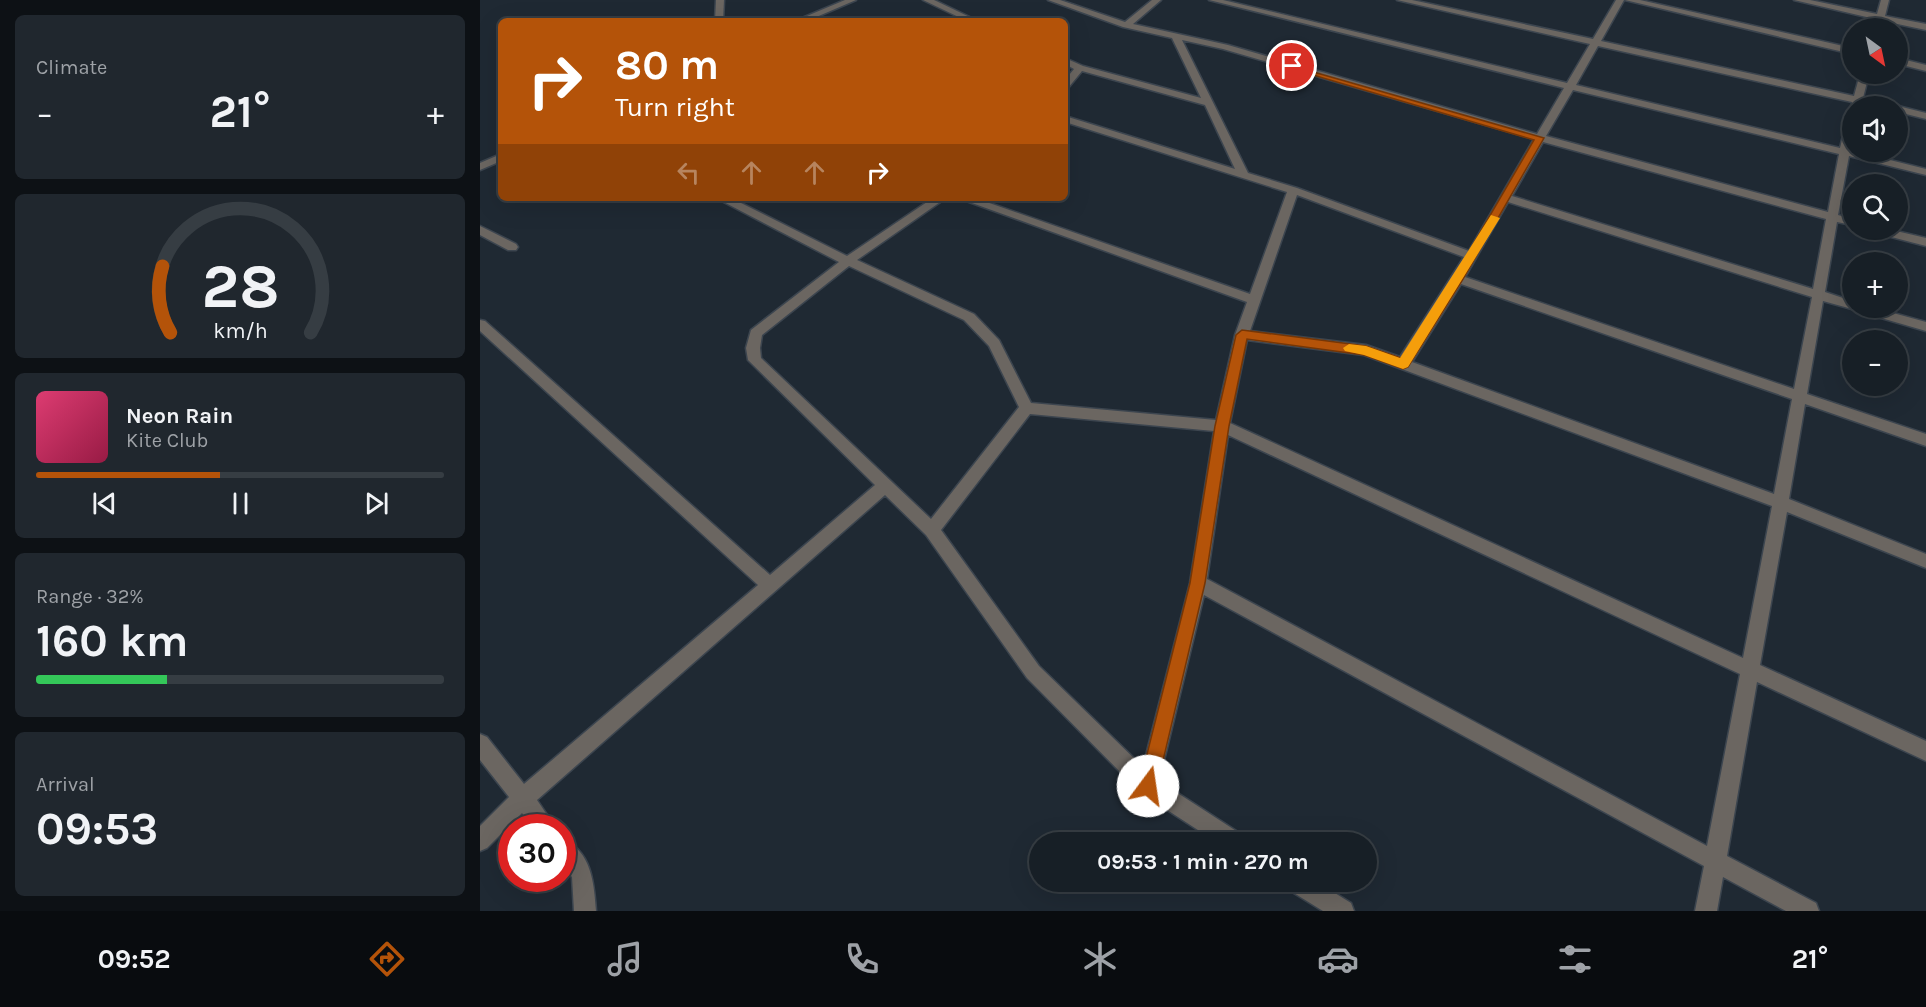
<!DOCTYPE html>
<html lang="en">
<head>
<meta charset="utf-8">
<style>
  body { margin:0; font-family:Karla,sans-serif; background:#20272e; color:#f1f3f6; height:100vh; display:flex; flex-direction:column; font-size:22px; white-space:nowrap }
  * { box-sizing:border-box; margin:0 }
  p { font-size:20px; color:#9ea2a7 }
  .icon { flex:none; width:33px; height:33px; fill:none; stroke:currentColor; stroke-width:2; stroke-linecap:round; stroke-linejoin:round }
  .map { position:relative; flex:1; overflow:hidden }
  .side { display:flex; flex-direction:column; gap:15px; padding:15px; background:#0d1115; width:480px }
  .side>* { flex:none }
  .top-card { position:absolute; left:18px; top:18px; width:570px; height:183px; border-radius:9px; box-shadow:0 6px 24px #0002,0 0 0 2px #363d43; background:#b45309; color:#fff; overflow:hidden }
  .needle { width:39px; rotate:147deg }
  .controls { position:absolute; left:1362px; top:18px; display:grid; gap:12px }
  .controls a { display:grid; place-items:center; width:66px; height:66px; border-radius:50%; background:#171f26; box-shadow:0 6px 24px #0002,0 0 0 2px #363d43; font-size:30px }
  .speed { position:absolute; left:18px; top:814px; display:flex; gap:12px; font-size:30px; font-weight:700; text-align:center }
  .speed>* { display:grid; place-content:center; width:78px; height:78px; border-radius:50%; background:#171f26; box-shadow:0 6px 24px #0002,0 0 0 2px #363d43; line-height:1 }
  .speed .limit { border:9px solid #d22; background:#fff; color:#111 }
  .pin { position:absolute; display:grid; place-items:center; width:51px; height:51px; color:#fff; margin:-26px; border:3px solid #fff; border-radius:50%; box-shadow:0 2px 6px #0007 }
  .me { position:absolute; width:66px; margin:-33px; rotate:14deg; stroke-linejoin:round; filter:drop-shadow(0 0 4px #0008) }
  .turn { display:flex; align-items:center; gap:21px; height:126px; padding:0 18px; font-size:27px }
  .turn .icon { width:78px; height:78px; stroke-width:2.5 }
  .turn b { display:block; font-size:42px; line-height:51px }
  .lanes { display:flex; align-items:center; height:57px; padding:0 18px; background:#0003; justify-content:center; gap:30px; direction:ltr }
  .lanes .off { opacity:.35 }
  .big { font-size:45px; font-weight:700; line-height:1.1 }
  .side .widget { flex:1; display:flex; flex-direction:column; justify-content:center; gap:9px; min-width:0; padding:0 21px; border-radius:9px; background:#20272e }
  .side .dial { align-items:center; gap:0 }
  .dial svg { height:156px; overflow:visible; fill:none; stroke:#363d43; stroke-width:7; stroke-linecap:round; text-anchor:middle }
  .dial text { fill:#f1f3f6; stroke:none }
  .song { display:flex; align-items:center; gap:18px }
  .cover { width:72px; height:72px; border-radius:9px; background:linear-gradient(135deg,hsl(340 70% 55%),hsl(340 70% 35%)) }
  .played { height:6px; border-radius:3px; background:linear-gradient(90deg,#b45309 45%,#363d43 45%) }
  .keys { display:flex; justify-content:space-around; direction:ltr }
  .heat { display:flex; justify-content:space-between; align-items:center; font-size:33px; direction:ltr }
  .charge { height:9px; border-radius:4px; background:linear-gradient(90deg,#34c759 32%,#363d43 0) }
  .trip { position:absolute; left:549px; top:832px; width:348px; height:60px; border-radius:30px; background:#171f26; box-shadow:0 6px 24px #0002,0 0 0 2px #363d43; font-weight:700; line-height:60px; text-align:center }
  .dock { display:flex; height:96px; justify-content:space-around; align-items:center; background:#090c0f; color:#9ea2a7 }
  .dock .icon { width:42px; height:42px }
  .dock .active { color:#b45309 }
  .dock b { font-size:27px; color:#f1f3f6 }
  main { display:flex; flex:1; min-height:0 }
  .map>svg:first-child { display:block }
</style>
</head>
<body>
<main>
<section class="side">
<div class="widget"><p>Climate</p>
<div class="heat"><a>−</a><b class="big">21°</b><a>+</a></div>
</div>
<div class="widget dial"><svg viewBox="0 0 100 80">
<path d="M14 69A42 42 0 1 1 86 69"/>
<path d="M14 69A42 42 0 0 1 10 35" stroke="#b45309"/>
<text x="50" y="56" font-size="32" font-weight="700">28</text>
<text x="50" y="72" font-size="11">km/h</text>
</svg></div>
<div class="widget">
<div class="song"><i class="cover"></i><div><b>Neon Rain</b><p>Kite Club</p></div></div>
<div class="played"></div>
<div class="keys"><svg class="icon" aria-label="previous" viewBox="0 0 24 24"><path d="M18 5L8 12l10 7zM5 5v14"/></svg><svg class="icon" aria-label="pause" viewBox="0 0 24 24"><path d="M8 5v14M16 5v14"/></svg><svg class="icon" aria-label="next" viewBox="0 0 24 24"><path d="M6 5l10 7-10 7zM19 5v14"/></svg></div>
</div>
<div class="widget"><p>Range · 32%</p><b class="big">160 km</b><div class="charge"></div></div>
<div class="widget"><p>Arrival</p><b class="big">09:53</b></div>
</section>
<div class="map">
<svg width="1446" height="911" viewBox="0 0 1446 911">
  <rect width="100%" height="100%" fill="#1f2933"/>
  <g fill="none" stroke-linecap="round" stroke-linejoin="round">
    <defs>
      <g id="minor">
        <path d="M236,0H244L243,21H235Z"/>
        <path d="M365,0H376L327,21H315Z"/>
        <path d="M443,0H454L498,21H487Z"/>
        <path d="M568,0H580L645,22L672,0H681L653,24L748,45L1057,134L1084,88L729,0H743L1087,83L1110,44L917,0H932L1113,39L1136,0H1144L1121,41L1374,96L1380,74H1389L1383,98L1409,104L1411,106L1382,104L1381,106L1372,108V102L1118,46L1096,85L1360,148L1367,119L1372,116V137L1370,150L1446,169V175L1369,156L1358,215L1372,219V225L1357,222L1345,292L1372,301V308H1395L1446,322V331L1377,311L1376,308L1372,309L1343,301L1327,394L1446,434V446L1325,404L1309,499L1446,554V568L1307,512L1280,665L1446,741V761L1277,682L1247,856L1336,903L1339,911H1306L1243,877L1237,911H1215L1224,866L724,595L679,781L764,836L767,843H738L661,793L547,678L446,535L405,495L57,800L76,828H53L42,813L7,848L0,851V826L29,797L0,760V734L7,737L44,784L278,585L0,331V320L5,321L290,575L395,485L268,360L266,348L271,330L359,262L236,198H251L367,256L453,198H466L377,260L494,314L519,340L551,403L736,420L755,335L767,302L478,198H495L770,294L807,192L585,122V116L755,169L725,105L602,71L588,88L585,89V80L594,69L585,64V58L603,66L721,98L692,38L643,27ZM702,40L743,49L1054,139L989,251L817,188L768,173ZM1093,90L1359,154L1348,212L1066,136ZM1063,142L1346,219L1333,289L1032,196ZM817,195L984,257L920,357L886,345L770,331ZM1028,202L1332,297L1314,389L985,277ZM369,266L484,320L509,346L539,407L451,519L281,358L280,348L282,335ZM981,284L1312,399L1294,494L932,362ZM767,340L884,355L1292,506L1263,658L750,423ZM550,414L734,431L710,583L663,767L559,666L461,530ZM748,435L1260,674L1227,846L727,579Z"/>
        <path d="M1145,0H1160L1372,48V54Z"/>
        <path d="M1314,0H1330L1397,14L1401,0H1409L1405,16L1446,24V30L1403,21L1401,28H1393L1395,19Z"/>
        <path d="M1418,58L1446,65V71L1418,64Z"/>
        <path d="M1416,106H1418L1446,113V119L1418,112Z"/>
        <path d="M21,154V161L0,170V163Z"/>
        <path d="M0,226L36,244L38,247L36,250H28L0,235Z"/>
        <path d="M1394,230H1412L1446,238V246L1396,233Z"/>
        <path d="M82,839C112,851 114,884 116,911H94L92,877L82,866Z"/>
        <path d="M806,882H837L871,903L874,911H843L809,890Z"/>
      </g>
    </defs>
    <!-- minor casing -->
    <use href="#minor" stroke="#3c454f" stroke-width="3"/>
    <!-- minor -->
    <use href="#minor" fill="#6b6661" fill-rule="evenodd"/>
  </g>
  <!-- route -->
  <path fill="#b45309" stroke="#753606" stroke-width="1.5" d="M809,65L1064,138L983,279L928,367L923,369L884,355L767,339L749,426L725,583L677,786L674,793L668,795L662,793L659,786L710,583L735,426L756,335L762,330L886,346L921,358L973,279L1054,140L809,68Z"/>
  <!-- slow -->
  <path fill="#f59e0b" d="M1011,215L1020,218L928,367L923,369L884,355L865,351L863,348L869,344L886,346L920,358Z"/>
</svg>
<div class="controls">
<a><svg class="needle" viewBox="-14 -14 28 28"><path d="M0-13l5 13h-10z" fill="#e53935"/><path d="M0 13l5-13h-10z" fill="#9ea2a7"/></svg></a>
<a><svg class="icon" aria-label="sound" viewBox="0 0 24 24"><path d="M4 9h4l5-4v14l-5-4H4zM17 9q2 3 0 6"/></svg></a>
<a><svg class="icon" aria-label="search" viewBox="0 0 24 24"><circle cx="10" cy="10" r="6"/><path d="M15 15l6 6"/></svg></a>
<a>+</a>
<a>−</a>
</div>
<div class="speed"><div class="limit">30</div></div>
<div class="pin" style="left:812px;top:66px;background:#d93025"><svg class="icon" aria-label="arrive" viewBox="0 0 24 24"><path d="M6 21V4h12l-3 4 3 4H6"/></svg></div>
<svg class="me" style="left:668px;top:786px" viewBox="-20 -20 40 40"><circle r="19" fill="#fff"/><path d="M0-13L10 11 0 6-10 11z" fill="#b45309"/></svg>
<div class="trip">09:53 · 1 min · 270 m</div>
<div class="top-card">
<div class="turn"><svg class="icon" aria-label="right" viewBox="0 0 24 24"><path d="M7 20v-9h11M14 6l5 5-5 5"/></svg><div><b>80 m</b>Turn right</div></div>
<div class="lanes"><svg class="icon off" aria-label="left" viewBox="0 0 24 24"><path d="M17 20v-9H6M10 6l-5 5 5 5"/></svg><svg class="icon off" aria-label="ahead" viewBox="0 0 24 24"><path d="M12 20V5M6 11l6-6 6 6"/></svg><svg class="icon off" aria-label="ahead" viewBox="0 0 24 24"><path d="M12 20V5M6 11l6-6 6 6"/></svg><svg class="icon" aria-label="right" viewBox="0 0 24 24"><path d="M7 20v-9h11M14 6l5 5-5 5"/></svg></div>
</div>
</div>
</main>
<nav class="dock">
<b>09:52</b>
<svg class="icon active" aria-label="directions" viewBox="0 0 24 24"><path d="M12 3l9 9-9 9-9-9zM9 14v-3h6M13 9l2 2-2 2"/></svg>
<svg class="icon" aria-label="music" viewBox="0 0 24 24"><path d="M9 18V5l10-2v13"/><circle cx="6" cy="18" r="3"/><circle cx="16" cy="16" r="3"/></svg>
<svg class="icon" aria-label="phone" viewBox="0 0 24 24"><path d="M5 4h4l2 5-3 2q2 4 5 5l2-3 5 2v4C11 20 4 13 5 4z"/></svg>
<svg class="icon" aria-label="climate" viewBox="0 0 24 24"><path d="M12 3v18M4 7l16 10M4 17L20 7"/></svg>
<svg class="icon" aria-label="car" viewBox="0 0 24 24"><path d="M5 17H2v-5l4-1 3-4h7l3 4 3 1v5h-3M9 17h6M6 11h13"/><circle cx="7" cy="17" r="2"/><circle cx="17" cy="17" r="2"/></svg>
<svg class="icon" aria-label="filters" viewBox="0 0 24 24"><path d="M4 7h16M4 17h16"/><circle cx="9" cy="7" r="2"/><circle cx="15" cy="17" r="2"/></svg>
<b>21°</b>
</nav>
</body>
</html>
